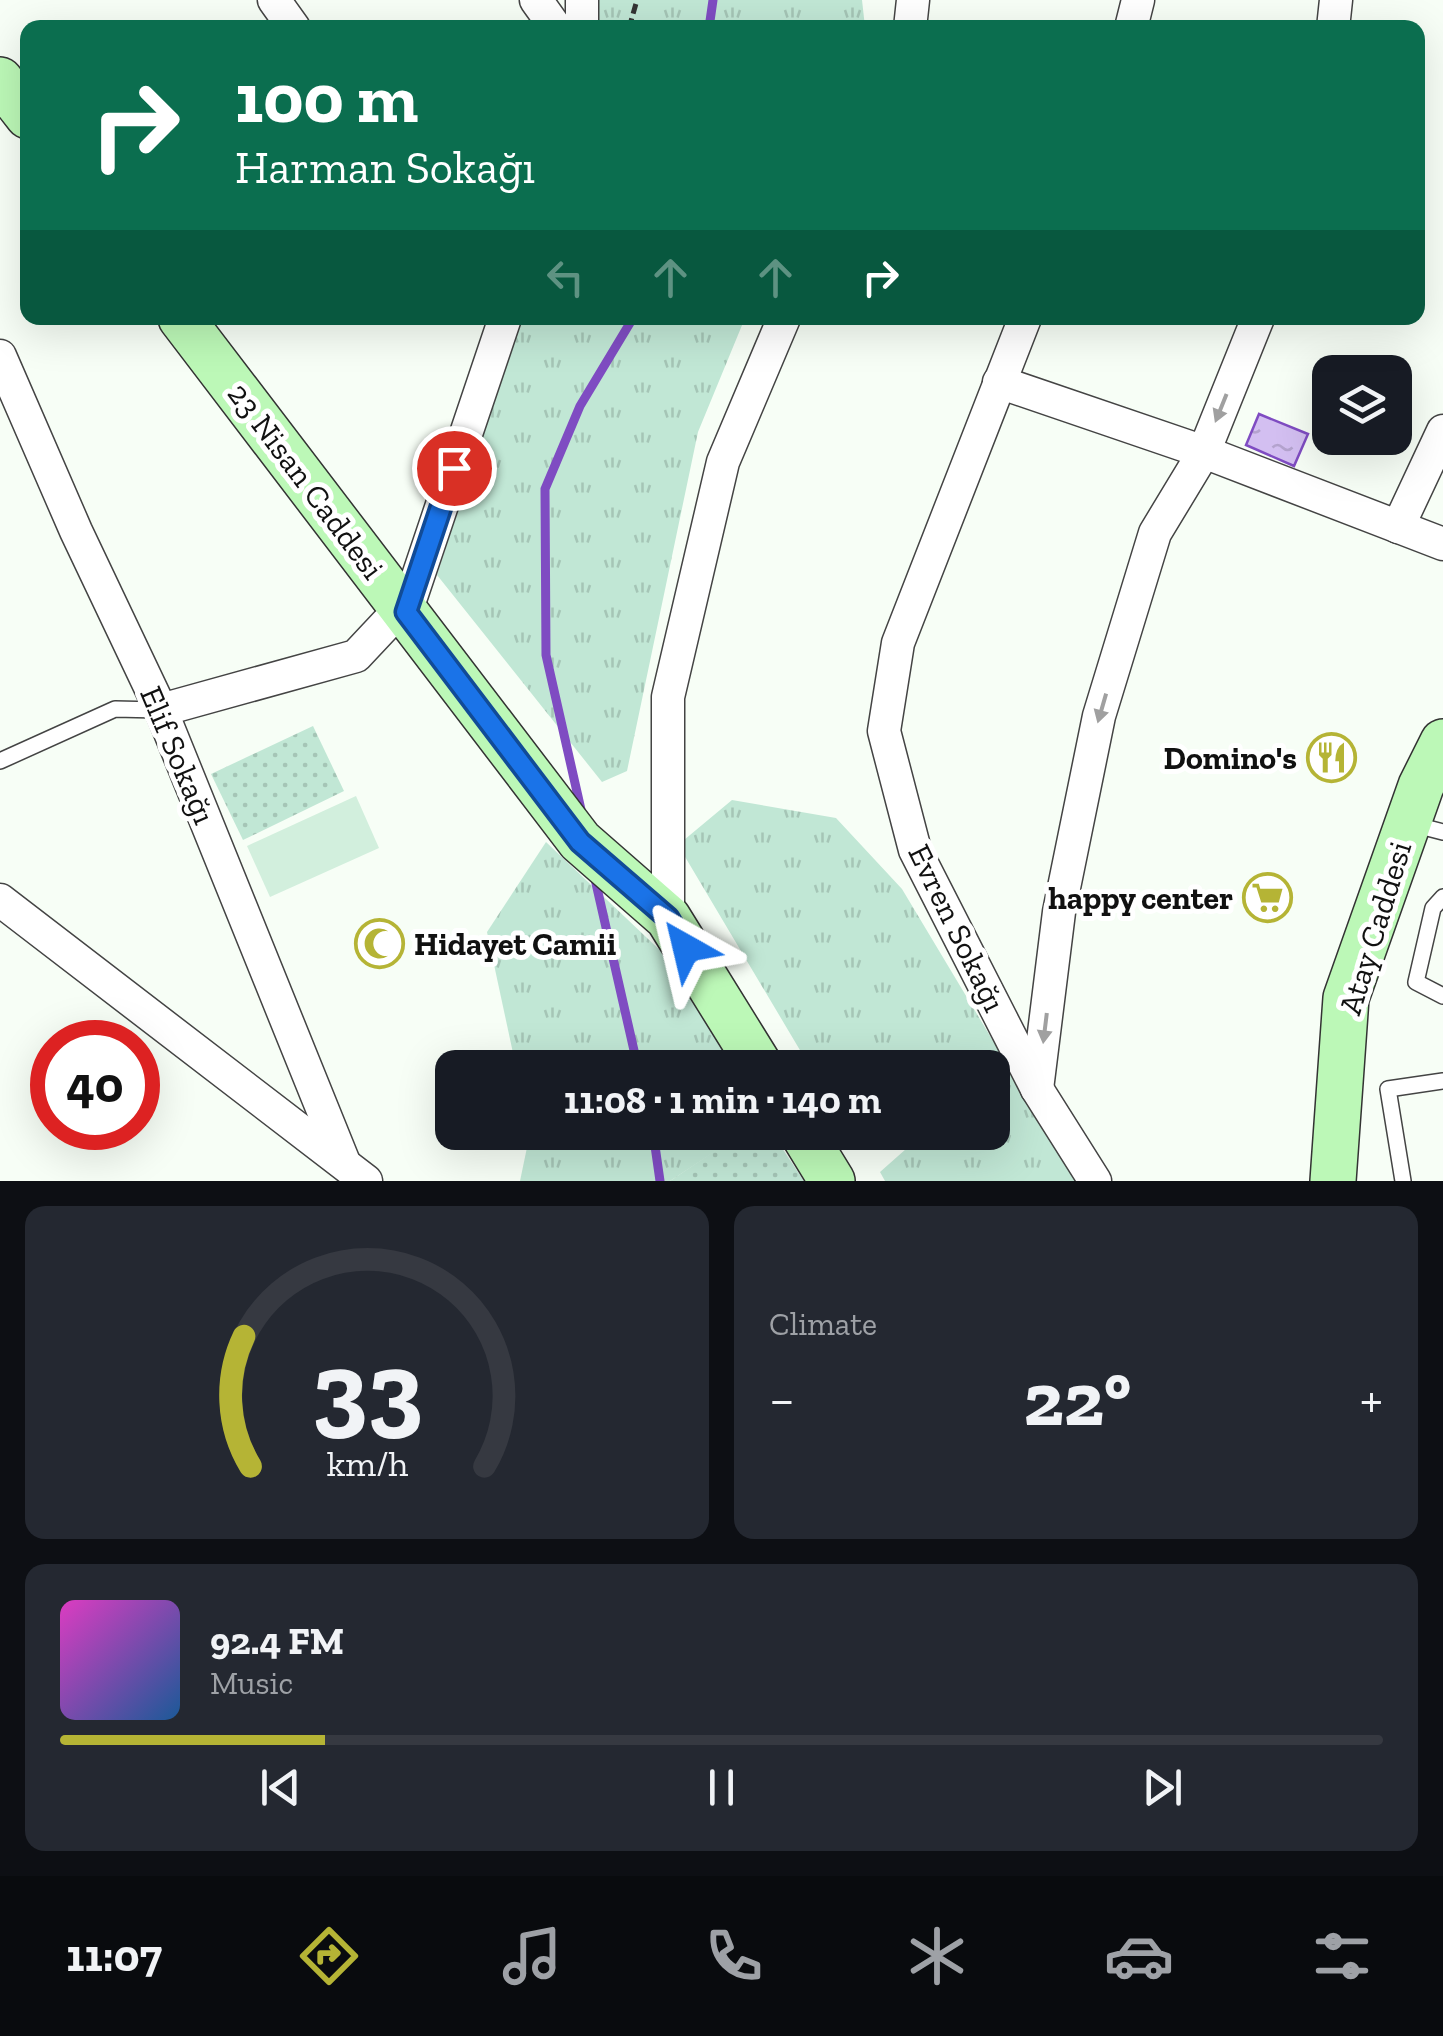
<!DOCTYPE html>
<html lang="en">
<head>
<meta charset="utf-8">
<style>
  body { margin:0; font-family:"Zilla Slab",serif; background:#242831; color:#f1f3f6; height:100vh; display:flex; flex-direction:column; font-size:38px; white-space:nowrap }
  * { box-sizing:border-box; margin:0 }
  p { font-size:32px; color:#9ea1a6 }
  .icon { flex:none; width:55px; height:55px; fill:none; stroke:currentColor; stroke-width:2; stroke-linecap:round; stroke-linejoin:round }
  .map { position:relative; height:1181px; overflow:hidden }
  .drawer { display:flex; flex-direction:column; gap:25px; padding:25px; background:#0d0f14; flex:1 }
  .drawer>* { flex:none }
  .guide { position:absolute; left:20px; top:20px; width:1405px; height:305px; border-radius:20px; box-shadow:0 10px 40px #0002; background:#0b6e4f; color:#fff; overflow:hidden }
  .tools { position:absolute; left:1312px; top:355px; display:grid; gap:20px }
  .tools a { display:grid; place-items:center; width:100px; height:100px; border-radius:20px; background:#171b24; box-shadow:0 10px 40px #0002; font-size:50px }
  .speed { position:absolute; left:30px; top:1020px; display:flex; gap:20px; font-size:50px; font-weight:700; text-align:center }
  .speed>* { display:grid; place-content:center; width:130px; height:130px; border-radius:50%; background:#171b24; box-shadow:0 10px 40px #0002; line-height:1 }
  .speed .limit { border:15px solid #d22; background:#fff; color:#111 }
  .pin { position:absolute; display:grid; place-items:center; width:85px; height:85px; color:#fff; margin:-42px; border:5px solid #fff; border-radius:50%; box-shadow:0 2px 10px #0007 }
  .me { position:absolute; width:110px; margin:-55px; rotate:323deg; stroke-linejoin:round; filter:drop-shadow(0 0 8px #0008) }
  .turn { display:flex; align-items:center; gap:35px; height:210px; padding:0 50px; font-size:45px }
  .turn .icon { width:130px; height:130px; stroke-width:2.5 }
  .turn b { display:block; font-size:70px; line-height:85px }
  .lanes { display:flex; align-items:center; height:95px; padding:0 50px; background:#0003; justify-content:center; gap:50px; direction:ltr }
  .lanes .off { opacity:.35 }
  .big { font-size:75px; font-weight:800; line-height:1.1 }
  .drawer .card { flex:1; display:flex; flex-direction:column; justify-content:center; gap:15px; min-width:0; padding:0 35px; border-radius:20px; background:#242831 }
  .drawer .dial { align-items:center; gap:0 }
  .dial svg { height:260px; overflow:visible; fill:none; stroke:#363941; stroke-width:7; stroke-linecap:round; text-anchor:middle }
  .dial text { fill:#f1f3f6; stroke:none }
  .song { display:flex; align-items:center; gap:30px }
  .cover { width:120px; height:120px; border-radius:15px; background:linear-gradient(135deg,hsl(310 70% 55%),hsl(210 70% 35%)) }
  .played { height:10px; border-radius:5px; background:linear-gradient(90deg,#b5b435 20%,#363941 20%) }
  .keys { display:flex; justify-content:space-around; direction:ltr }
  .heat { display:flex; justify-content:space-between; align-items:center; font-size:55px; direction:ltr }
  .drawer .tiles { flex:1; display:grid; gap:25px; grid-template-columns:1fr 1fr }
  .card:last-child { grid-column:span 2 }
  .trip { position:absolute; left:435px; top:1050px; width:575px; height:100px; border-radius:20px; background:#171b24; box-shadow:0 10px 40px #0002; font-weight:800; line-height:100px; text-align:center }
  .tab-bar { display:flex; height:160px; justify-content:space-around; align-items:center; background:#090b0e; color:#9ea1a6 }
  .tab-bar .icon { width:70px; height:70px }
  .tab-bar .active { color:#b5b435 }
  .tab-bar b { font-size:45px; color:#f1f3f6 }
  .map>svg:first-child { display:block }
</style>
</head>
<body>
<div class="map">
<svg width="1443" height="1181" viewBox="0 0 1443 1181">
  <defs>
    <pattern id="grass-tufts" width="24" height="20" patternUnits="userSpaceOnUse" patternTransform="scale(2.5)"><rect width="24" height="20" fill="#c1e7d5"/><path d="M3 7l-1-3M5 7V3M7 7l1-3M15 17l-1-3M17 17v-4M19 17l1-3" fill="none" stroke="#a5c5b6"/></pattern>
    <pattern id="park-dots" width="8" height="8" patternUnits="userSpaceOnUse" patternTransform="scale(2.5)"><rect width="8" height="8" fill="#c1e7d5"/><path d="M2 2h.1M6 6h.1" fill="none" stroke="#a5c5b6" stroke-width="1.8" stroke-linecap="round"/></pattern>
    <pattern id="water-ripples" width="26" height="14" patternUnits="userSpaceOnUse" patternTransform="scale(2.5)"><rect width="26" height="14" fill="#d3bff1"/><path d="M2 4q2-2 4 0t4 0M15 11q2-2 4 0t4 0" fill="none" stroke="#b4a3ce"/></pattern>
  </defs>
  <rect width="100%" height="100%" fill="#f7fef6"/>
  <!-- grass -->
  <g fill="url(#grass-tufts)">
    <path d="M595,0H862L865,27H596Z"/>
    <path d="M521,318H745L698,432L627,771L602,782L437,575Z"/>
    <path d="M732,800L836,818L902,889L1077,1181H885L880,1172L924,1133L992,1132V1068L810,1067L678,845Z"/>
    <path d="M546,842L666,956L733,1067H516L487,932Z"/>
    <path d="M530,1133H743L670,1181H520Z"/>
  </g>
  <!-- park -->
  <g fill="url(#park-dots)">
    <path d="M313,726L344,791L243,840L211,774Z"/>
    <path d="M743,1132L772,1133L804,1181H670Z"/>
  </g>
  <!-- pitch -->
  <path fill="#d2efdd" d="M356,796L379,848L270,897L247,846Z"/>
  <!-- water -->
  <path fill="url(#water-ripples)" stroke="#7f4cc2" stroke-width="2.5" d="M1259,414L1308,434L1294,466L1246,445Z"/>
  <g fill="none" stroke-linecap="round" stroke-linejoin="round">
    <!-- stream -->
    <g stroke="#7f4cc2" stroke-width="9">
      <path d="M709,28L713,0"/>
      <path d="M582,814L546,655L545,489L580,406L633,318"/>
      <path d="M595,879L638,1068"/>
      <path d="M653,1132L660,1181"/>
    </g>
    <defs>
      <g id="lane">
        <path d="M0,761L115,709L159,710"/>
        <path d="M1412,824L1443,832"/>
        <path d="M1443,897L1433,908L1416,982L1443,996"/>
        <path d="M1403,1181L1388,1089L1443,1081"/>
      </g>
      <g id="street">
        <path d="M274,0L294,28"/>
        <path d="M536,0L556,28"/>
        <path d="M582,0V28"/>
        <path d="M910,28L913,0"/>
        <path d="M1131,28L1138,0"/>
        <path d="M1333,28L1336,0"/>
        <path d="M1025,318L898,643L884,731L915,850L1037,1089L1095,1181"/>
        <path d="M0,356L76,531L161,710L343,1160"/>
        <path d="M999,382L1204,452L1443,544"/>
        <path d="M1398,527L1443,431"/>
        <path d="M161,710L356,656L387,623L406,612L505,318"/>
        <path d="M0,900L366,1181"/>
        <path d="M668,918V697L723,462L784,318"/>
        <path d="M1037,1089L1059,912L1099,716L1155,533L1204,452L1258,318"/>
      </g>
      <g id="secondary">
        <path d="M0,80L28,116"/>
        <path d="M181,318L580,841L668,918L761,1068"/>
        <path d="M802,1132L832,1181"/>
        <path d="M1333,1181L1346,998L1421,786L1443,742"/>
      </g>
    </defs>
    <!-- lane casing -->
    <use href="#lane" stroke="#444" stroke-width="18"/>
    <!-- street casing -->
    <use href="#street" stroke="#444" stroke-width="35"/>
    <!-- secondary casing -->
    <use href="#secondary" stroke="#333" stroke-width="48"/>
    <!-- path -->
    <path stroke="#333" stroke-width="5" stroke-dasharray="10 5" stroke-linecap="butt" d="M629,28L637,0"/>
    <!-- lane -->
    <use href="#lane" stroke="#fff" stroke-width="15"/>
    <!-- street -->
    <use href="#street" stroke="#fff" stroke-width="32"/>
    <!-- secondary -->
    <use href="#secondary" stroke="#bcf8b7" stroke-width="45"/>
  </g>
  <!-- one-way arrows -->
  <defs><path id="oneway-solid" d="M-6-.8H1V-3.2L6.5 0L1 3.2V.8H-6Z" transform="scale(2.5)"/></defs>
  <g fill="#a0a0a0">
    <use href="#oneway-solid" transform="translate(1221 408) rotate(112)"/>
    <use href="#oneway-solid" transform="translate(1102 708) rotate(106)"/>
    <use href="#oneway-solid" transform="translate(1045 1028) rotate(97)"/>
  </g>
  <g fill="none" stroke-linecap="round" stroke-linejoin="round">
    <defs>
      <path id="route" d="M454,468L406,612L580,842L668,918L686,948"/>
    </defs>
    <!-- route casing -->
    <use href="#route" stroke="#114b97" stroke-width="25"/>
    <!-- route -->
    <use href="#route" stroke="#1a73e8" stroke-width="18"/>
  </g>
  <!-- icons -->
  <defs>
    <symbol id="restaurant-ring" viewBox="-11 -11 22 22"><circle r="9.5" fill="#fff" stroke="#b5b435" stroke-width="1.5"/><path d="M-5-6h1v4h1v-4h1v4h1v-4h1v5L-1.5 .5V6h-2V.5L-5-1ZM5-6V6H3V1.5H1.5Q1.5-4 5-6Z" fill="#b5b435"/></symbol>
    <symbol id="supermarket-ring" viewBox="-11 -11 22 22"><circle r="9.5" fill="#fff" stroke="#b5b435" stroke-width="1.5"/><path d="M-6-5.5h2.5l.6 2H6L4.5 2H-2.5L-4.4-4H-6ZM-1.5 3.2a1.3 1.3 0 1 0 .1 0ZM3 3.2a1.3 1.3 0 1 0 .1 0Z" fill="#b5b435"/></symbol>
    <symbol id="mosque-ring" viewBox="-11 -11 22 22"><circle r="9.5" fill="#fff" stroke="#b5b435" stroke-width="1.5"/><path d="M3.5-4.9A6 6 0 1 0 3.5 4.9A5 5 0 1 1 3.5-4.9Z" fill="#b5b435"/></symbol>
  </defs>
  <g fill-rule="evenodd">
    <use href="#restaurant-ring" x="1304" y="730" width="55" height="55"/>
    <use href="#supermarket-ring" x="1240" y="870" width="55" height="55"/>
    <use href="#mosque-ring" x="352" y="916" width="55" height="55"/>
  </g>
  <g text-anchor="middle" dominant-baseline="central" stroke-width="10" stroke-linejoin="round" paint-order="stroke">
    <!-- street labels -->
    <g font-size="32" fill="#111" stroke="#fff">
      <text transform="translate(306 481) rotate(53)">23 Nisan Caddesi</text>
      <text transform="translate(178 755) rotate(67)">Elif Sokağı</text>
      <text transform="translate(957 928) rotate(64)">Evren Sokağı</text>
      <text transform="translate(1375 928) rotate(-73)">Atay Caddesi</text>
    </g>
    <!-- poi labels -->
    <g font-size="32" font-weight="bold" fill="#111" stroke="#fff" text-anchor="end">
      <text x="1297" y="758">Domino's</text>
      <text x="1233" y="898">happy center</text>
      <text x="414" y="944" text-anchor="start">Hidayet Camii</text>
    </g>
  </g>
</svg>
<div class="tools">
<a><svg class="icon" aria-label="layers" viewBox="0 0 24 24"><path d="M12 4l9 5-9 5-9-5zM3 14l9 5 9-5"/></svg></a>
</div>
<div class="speed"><div class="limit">40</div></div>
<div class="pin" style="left:454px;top:468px;background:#d93025"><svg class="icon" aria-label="arrive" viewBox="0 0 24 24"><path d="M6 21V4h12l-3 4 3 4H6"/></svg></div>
<svg class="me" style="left:686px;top:948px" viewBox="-20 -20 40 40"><path d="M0-17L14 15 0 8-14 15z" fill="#1a73e8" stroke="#fff" stroke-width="4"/></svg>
<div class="trip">11:08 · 1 min · 140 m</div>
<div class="guide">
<div class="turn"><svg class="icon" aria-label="right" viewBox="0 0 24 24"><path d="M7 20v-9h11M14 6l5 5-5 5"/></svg><div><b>100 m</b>Harman Sokağı</div></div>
<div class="lanes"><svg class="icon off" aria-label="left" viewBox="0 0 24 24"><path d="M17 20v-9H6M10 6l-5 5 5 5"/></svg><svg class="icon off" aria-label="ahead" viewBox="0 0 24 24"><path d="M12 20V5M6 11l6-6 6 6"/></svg><svg class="icon off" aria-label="ahead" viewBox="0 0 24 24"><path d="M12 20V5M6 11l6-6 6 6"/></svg><svg class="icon" aria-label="right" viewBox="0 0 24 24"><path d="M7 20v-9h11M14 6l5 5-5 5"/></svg></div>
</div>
</div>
<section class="drawer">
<div class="tiles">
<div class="card dial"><svg viewBox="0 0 100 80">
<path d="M14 69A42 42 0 1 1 86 69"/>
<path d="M14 69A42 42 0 0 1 12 29" stroke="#b5b435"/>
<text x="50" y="56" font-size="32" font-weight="700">33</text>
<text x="50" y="72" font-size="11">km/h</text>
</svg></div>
<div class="card"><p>Climate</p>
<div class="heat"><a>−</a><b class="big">22°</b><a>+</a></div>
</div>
<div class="card">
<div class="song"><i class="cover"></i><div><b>92.4 FM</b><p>Music</p></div></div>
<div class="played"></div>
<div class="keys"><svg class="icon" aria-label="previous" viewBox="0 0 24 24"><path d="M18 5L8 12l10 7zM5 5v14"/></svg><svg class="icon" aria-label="pause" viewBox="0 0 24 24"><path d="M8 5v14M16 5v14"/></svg><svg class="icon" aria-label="next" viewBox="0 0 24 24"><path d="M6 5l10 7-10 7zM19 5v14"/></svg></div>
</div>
</div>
</section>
<nav class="tab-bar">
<b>11:07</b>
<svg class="icon active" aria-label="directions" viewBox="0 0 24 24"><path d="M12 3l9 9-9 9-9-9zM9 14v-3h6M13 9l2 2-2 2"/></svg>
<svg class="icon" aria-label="music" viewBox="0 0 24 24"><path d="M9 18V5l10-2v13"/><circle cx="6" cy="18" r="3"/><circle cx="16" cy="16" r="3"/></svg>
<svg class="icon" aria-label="phone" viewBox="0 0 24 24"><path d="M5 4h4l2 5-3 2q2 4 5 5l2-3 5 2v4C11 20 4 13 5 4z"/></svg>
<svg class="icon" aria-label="climate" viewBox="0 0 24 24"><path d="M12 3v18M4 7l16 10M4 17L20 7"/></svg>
<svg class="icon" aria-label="car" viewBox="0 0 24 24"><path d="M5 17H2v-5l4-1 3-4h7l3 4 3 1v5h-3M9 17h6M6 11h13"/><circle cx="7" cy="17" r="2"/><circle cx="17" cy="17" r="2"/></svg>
<svg class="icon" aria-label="filters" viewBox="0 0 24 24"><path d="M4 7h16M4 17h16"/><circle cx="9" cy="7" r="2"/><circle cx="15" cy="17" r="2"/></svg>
</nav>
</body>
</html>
